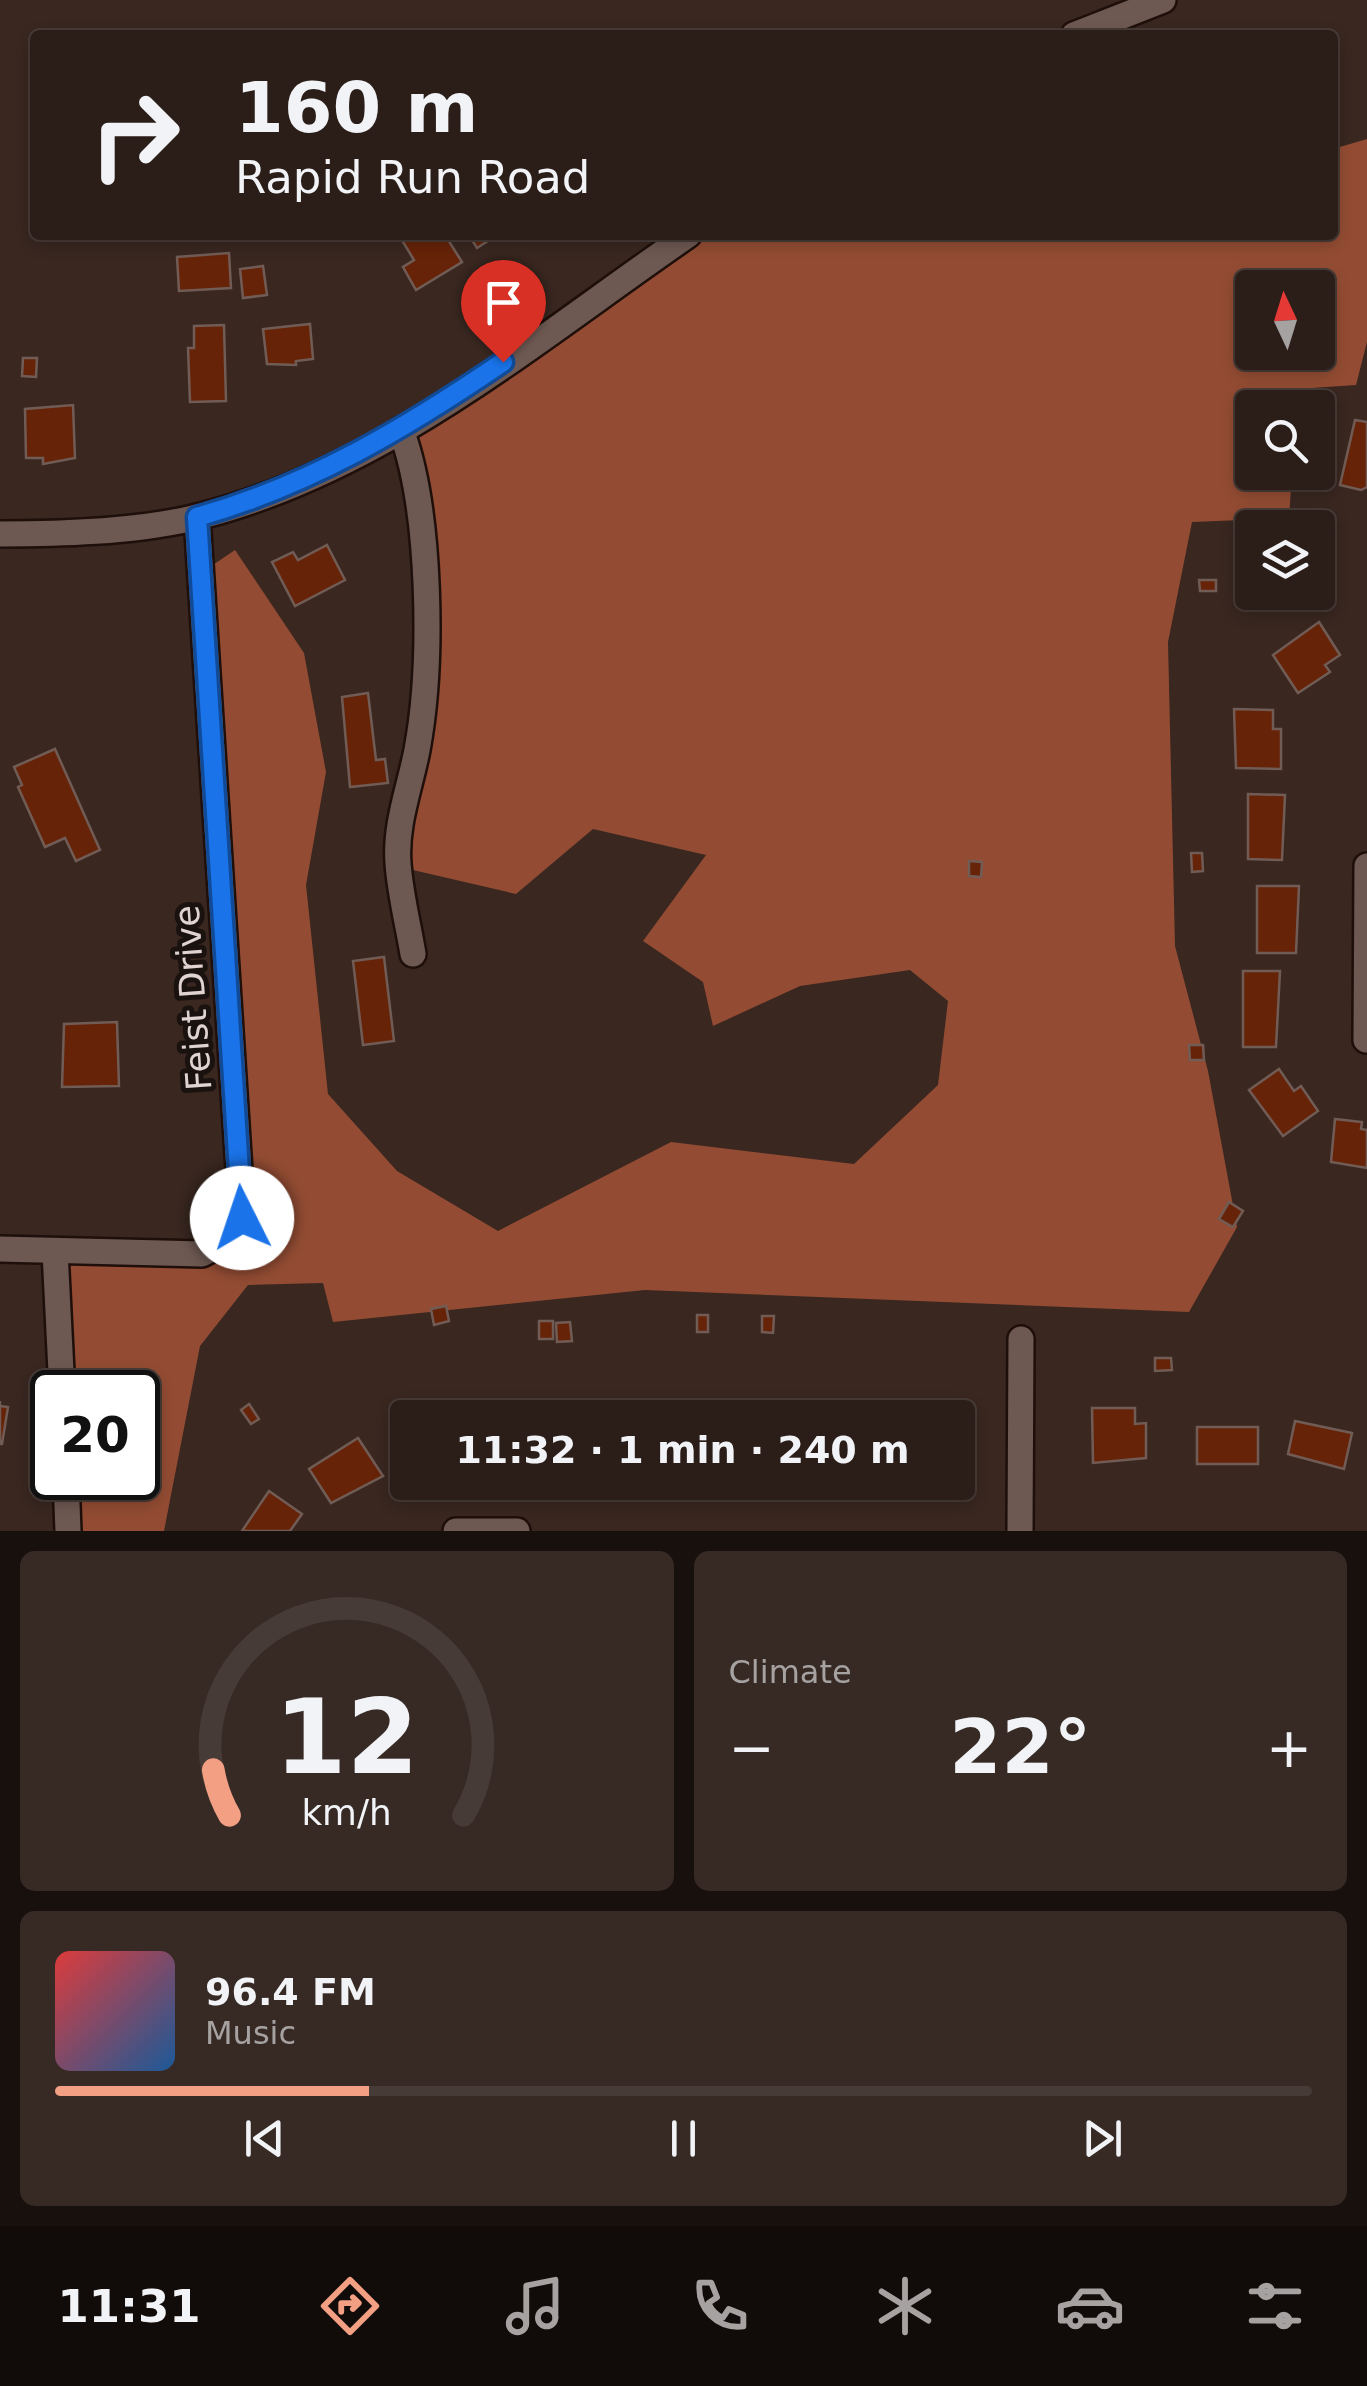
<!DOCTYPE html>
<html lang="en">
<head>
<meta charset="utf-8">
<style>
  body { margin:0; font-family:"DejaVu Sans",sans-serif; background:#372a25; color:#f1f3f6; height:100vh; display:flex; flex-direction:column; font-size:38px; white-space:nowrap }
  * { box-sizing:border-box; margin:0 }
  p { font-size:32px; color:#a6a2a2 }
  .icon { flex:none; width:55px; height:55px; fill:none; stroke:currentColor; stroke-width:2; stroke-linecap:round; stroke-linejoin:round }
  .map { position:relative; height:1531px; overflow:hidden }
  .panel { display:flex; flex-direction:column; gap:20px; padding:20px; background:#18100d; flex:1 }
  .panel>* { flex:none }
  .guide { position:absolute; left:30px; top:30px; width:1308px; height:210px; border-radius:10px; box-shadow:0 5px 15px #0003,0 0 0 2px #473b37; background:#2b1d18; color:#f1f3f6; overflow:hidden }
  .needle { width:65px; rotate:356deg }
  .buttons { position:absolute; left:1235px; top:270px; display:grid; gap:20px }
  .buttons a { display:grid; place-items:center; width:100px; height:100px; border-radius:10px; background:#2b1d18; box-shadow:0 5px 15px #0003,0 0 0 2px #473b37; font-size:50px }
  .speed { position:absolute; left:30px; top:1370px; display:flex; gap:20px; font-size:50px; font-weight:700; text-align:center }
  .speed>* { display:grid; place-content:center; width:130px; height:130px; border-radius:50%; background:#2b1d18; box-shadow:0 5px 15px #0003,0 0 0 2px #473b37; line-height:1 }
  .speed .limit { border:5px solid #111; border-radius:15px; background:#fff; color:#111 }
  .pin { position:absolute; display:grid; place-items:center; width:85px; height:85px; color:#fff; margin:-102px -42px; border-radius:50% 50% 50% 0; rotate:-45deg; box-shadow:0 0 10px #0007 }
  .pin .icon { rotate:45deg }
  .me { position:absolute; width:110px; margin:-55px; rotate:356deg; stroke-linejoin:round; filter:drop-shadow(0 0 8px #0008) }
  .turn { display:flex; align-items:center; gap:35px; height:210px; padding:0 40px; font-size:45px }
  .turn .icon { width:130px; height:130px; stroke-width:2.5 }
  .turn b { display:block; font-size:70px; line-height:85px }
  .big { font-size:75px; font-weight:700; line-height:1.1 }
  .panel .card { flex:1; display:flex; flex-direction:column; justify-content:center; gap:15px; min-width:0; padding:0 35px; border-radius:15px; background:#372a25 }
  .panel .dial { align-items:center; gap:0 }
  .dial svg { height:260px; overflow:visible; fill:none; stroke:#473b37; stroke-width:7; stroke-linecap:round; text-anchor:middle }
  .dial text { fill:#f1f3f6; stroke:none }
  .song { display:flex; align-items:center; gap:30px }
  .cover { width:120px; height:120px; border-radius:15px; background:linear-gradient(135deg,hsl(0 70% 55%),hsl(210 70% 35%)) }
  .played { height:10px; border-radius:5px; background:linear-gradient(90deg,#f39f83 25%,#473b37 25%) }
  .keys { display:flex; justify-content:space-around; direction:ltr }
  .heat { display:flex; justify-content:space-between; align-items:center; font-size:55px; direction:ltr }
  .panel .tiles { flex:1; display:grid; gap:20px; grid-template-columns:1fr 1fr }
  .card:last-child { grid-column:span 2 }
  .trip { position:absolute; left:390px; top:1400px; width:585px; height:100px; border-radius:10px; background:#2b1d18; box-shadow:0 5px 15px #0003,0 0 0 2px #473b37; font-weight:700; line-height:100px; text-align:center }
  .dock { display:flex; height:160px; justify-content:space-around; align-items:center; background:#110c0a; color:#a6a2a2 }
  .dock .icon { width:70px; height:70px }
  .dock .active { color:#f39f83 }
  .dock b { font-size:45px; color:#f1f3f6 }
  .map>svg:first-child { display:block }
</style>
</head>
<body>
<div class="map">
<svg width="1367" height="1531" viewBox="0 0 1367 1531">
  <rect width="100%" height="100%" fill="#392720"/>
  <!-- forest -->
  <path fill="#934c33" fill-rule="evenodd" d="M1367,139V342L1356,385L1297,389L1295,407L1252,408V472L1292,473L1289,518L1192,522L1168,642L1175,946L1208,1071L1237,1227L1189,1312L645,1290L333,1322L323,1283L248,1285L200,1346L164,1531H68L66,1478H138V1392H62L55,1251L202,1254L242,1217L201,573L235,550L304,653L326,772L306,885L328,1094L397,1171L498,1231L671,1142L854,1164L938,1085L948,1001L910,970L800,986L713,1026L703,982L643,941L706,855L593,829L516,894L400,867L418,744L414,424L688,235H1332L1333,149ZM1252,288H1318V352H1252Z"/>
  <!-- building -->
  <g fill="#662308" stroke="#715c55" stroke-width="2.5">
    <path d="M445,235L462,262L416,290L403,267L414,260L400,237Z"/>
    <path d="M469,235H497L477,248Z"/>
    <path d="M229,253L231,288L179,291L177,257Z"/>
    <path d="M263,266L267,295L243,298L240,269Z"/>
    <path d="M310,324L313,359L296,361V365L267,364L263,329Z"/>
    <path d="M224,325L226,401L190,402L188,348H194V326Z"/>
    <path d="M23,358H37L36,377L22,376Z"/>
    <path d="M73,405L75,458L43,464V458H26L25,409Z"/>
    <path d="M1355,420L1367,422V487L1361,490L1340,485Z"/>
    <path d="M327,545L345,580L295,606L272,562L293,552L298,560Z"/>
    <path d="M1199,580H1216V591H1200Z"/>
    <path d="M1319,622L1340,655L1325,665L1330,672L1298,693L1273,655Z"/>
    <path d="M368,693L376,760L385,759L388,783L350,787L342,697Z"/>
    <path d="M1234,709L1273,710V729H1281V769L1236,768Z"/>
    <path d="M55,749L100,850L76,861L65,838L45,847L18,787L22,785L14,767Z"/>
    <path d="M1248,794L1285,795L1282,860L1248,859Z"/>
    <path d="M1191,853H1202L1203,871L1192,872Z"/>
    <path d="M969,861L982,862L981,877L969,876Z"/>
    <path d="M1257,886H1299L1296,953H1257Z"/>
    <path d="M384,957L394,1041L363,1045L353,961Z"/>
    <path d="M1243,971H1280L1276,1047H1243Z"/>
    <path d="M117,1022L119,1086L62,1087L64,1024Z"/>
    <path d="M1189,1045H1203L1204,1060H1190Z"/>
    <path d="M1279,1069L1294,1091L1301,1086L1318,1111L1283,1136L1249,1090Z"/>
    <path d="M1335,1119L1362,1122L1361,1129L1367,1130V1168L1331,1162Z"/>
    <path d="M1229,1202L1243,1211L1233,1227L1219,1219Z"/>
    <path d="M446,1306L449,1321L434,1325L431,1309Z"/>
    <rect x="697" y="1315" width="11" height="17"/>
    <path d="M762,1316H774L773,1333L762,1332Z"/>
    <rect x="539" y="1321" width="14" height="18"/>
    <path d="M570,1322L572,1341L557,1342L556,1323Z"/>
    <path d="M1155,1358H1171L1172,1370L1155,1371Z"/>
    <path d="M0,1401V1406L8,1407L2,1444H0Z"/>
    <path d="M249,1404L259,1419L251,1424L241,1410Z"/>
    <path d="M439,1405L442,1418H408V1466L397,1412Z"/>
    <rect x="805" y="1406" width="43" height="12"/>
    <path d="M950,1406V1418H896L895,1408Z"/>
    <path d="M1092,1408H1135V1424L1146,1423V1458L1093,1463Z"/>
    <path d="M567,1411H615L628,1413V1418H567Z"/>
    <rect x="644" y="1412" width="61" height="6"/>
    <rect x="485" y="1413" width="59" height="5"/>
    <path d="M781,1413V1418H724V1414Z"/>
    <path d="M1295,1421L1352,1433L1344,1469L1288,1454Z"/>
    <rect x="1197" y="1427" width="61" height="37"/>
    <path d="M358,1438L383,1476L331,1503L309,1469Z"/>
    <path d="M269,1491L302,1514L290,1531H242Z"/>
  </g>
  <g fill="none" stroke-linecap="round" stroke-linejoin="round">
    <defs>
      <g id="minor">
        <path d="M1074,35L1163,0"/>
        <path d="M401,430C431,511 433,664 417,750C410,787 395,824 398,863C400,893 408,924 413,954"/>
        <path d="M0,534C61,534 130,532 189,519C378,475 532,342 688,235"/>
        <path d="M1366,1040L1367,866"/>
        <path d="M0,1249L202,1254L228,1240L242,1217L197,517"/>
        <path d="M55,1251L62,1392"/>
        <path d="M66,1478L68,1531"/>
        <path d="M456,1531H517"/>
        <path d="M1020,1531L1021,1339"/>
      </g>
    </defs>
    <!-- minor casing -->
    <use href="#minor" stroke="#1f0f0a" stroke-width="30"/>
    <!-- minor -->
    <use href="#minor" stroke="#6e5952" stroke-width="25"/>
  </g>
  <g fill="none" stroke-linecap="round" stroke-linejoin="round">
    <defs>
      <path id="route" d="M242,1218L197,517C311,485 406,428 503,362"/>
    </defs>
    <!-- route casing -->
    <use href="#route" stroke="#114b97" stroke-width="25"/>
    <!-- route -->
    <use href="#route" stroke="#1a73e8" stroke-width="18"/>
  </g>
  <g text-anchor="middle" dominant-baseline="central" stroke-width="10" stroke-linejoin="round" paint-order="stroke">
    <!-- street labels -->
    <g font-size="35" fill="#e0d4d0" stroke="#1a120f">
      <text transform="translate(193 998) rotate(-94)">Feist Drive</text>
    </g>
  </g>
</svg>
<div class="buttons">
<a><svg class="needle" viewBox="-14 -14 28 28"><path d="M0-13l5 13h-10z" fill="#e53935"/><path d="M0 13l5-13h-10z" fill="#a6a2a2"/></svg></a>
<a><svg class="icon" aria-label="search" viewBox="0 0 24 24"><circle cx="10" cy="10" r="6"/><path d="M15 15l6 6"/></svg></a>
<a><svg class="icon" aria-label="layers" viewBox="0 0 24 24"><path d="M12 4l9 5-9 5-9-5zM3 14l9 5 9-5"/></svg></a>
</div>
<div class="speed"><div class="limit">20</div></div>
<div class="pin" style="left:503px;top:362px;background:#d93025"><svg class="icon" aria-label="arrive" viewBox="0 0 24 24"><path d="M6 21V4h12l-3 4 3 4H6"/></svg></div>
<svg class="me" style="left:242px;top:1218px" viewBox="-20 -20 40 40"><circle r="19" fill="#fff"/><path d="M0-13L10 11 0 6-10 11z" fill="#1a73e8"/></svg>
<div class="trip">11:32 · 1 min · 240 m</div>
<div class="guide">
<div class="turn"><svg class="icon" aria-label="right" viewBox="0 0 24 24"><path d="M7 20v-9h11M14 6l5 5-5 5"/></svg><div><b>160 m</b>Rapid Run Road</div></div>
</div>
</div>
<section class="panel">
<div class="tiles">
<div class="card dial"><svg viewBox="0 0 100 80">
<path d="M14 69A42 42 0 1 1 86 69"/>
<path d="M14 69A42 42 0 0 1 9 55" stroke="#f39f83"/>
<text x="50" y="56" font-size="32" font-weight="700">12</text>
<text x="50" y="72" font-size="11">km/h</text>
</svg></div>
<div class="card"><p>Climate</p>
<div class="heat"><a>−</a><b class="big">22°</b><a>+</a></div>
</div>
<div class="card">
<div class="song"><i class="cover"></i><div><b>96.4 FM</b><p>Music</p></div></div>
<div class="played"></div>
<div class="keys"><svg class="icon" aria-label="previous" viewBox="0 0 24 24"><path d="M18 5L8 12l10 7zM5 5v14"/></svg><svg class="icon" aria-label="pause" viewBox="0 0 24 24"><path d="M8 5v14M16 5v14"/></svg><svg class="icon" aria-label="next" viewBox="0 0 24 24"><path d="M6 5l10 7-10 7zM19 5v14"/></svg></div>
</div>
</div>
</section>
<nav class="dock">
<b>11:31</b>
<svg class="icon active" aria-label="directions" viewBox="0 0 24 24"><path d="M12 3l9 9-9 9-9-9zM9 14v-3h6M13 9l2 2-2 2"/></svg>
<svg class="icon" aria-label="music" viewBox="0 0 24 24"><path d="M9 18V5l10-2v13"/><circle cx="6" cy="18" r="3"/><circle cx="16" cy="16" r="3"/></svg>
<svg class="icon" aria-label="phone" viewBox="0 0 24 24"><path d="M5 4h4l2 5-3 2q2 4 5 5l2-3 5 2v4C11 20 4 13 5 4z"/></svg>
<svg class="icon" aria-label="climate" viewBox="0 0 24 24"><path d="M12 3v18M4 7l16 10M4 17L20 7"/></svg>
<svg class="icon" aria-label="car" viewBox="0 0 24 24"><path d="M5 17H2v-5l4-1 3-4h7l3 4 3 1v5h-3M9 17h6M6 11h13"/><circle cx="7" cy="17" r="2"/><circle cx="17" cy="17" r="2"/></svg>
<svg class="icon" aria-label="filters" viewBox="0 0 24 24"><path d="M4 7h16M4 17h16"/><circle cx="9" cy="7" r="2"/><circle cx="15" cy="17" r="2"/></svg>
</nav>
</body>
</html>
